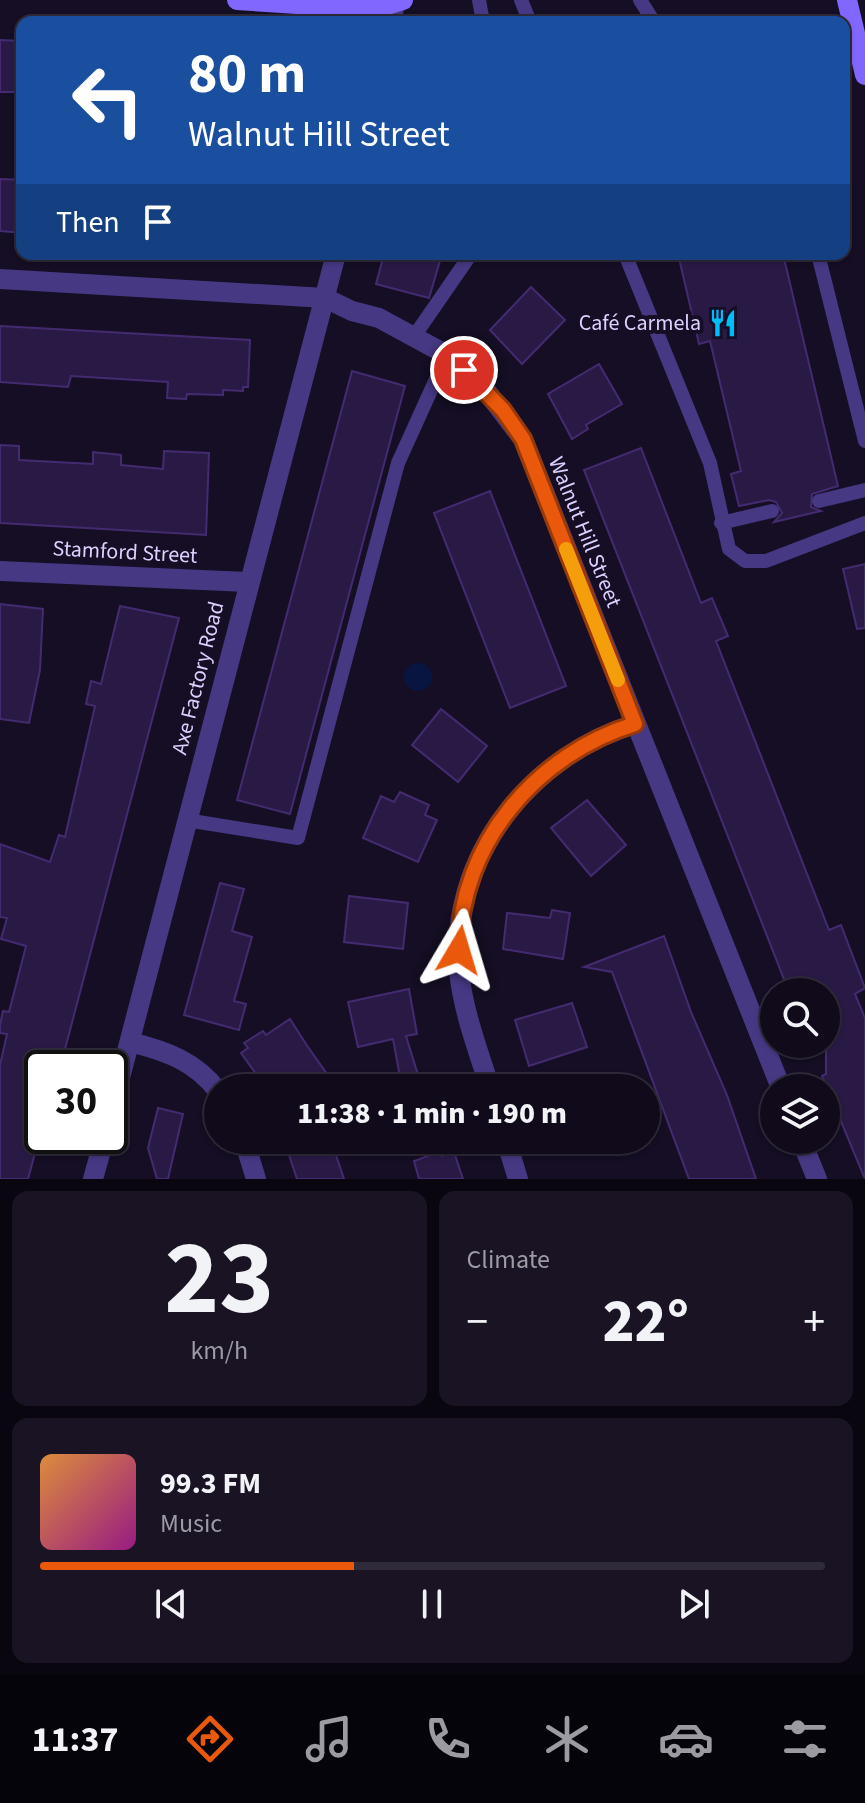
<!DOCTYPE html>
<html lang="en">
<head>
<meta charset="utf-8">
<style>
  body { margin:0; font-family:"Source Sans 3",sans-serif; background:#191324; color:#f1f3f6; height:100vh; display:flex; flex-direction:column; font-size:30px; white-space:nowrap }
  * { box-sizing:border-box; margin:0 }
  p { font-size:26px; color:#9c9aa3 }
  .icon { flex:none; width:44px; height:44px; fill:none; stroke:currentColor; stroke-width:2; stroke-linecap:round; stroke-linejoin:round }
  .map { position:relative; height:1179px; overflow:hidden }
  .details { display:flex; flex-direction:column; gap:12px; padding:12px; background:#09060f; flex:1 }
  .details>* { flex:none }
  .top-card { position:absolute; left:16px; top:16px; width:834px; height:244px; border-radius:16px; box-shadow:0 2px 6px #0004,0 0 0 2px #302b3a; background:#1a4fa0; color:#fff; overflow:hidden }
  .controls { position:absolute; left:760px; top:978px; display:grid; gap:16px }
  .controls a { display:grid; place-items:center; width:80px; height:80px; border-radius:50%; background:#100a1b; box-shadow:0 2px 6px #0004,0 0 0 2px #302b3a; font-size:40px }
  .speed { position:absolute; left:24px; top:1050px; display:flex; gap:16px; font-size:40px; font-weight:700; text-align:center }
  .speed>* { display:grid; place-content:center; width:104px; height:104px; border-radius:50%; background:#100a1b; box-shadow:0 2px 6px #0004,0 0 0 2px #302b3a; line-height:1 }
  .speed .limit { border:4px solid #111; border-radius:12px; background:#fff; color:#111 }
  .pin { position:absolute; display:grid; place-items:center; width:68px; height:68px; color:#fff; margin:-34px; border:4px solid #fff; border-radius:50%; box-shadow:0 2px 8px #0007 }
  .me { position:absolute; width:88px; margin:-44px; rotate:7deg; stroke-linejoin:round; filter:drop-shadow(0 0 6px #0008) }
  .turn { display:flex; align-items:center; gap:28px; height:168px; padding:0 40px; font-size:36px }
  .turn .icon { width:104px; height:104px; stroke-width:2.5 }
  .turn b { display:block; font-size:56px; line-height:68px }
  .then { display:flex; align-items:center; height:76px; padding:0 40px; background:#0003; gap:16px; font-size:30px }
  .big { font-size:60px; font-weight:800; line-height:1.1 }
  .details .widget { flex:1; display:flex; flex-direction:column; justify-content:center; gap:12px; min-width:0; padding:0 28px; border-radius:16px; background:#191324 }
  .details .dial { align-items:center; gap:0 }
  .dial b { font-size:104px; line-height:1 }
  .song { display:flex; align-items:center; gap:24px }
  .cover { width:96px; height:96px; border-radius:12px; background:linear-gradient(135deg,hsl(30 70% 55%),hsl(310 70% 35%)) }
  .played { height:8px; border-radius:4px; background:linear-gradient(90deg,#ea580c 40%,#302b3a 40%) }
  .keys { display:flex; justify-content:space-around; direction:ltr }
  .heat { display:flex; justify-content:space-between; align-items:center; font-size:44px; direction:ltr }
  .details .tiles { flex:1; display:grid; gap:12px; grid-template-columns:1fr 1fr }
  .widget:last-child { grid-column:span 2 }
  .trip { position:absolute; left:204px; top:1074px; width:456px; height:80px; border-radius:40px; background:#100a1b; box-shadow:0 2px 6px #0004,0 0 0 2px #302b3a; font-weight:800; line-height:80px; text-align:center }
  .menu { display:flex; height:128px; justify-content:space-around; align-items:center; background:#06040b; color:#9c9aa3 }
  .menu .icon { width:56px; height:56px }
  .menu .current { color:#ea580c }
  .menu b { font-size:36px; color:#f1f3f6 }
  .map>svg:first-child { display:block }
</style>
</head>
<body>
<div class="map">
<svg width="865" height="1179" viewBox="0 0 865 1179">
  <rect width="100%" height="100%" fill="#150e24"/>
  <!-- water -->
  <circle fill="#091541" cx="418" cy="677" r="14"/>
  <!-- building -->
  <g fill="#291a45" stroke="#442b71" stroke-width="2">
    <path d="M0,40L22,41V92H0Z"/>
    <path d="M0,179L22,180V233L0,231Z"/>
    <path d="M384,254H442L429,298L376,284Z"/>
    <path d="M678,254H783L838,486L812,494L811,507L821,511L774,522L782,513L776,502L769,500L739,506L731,474L741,471L710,341L699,344Z"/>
    <path d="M531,287L565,320L522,364L490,330Z"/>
    <path d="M0,326L250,340L248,387H243V391L223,390V395L187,394L186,399L167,398L168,382L71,376L68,387L0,382Z"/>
    <path d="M599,364L622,404L586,425L588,429L572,439L548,394Z"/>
    <path d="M352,371L405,386L290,814L237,800Z"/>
    <path d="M0,445L19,446V460L93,464V452L121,455V465L163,469L164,451L209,453L206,535L0,523Z"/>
    <path d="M641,448L701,603L712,598L728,636L716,641L829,930L841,925L865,988L855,994L865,1018V1179L822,1076L826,1074V992H789L584,470Z"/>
    <path d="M490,491L566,686L510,708L434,513Z"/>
    <path d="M865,564V628L857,629L843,569Z"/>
    <path d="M0,604L43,609L40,670L29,723L0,719Z"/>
    <path d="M120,606L179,618L60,1068H42V1127L28,1179H0V1065L7,1034L0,1033V1025L3,1011L9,1012L26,946L1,939L7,918L0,917V844L50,862L59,835L65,837L95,706L86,704L91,681L101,684Z"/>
    <path d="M441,709L487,746L458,782L412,745Z"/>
    <path d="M400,792L429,805L425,815L437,820L418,862L363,838L381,796L394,802Z"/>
    <path d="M587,800L626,845L591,876L551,828Z"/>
    <path d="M220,883L244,889L232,931L252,937L234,1001L246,1004L239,1030L184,1015Z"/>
    <path d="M349,896L408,903L403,949L344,942Z"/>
    <path d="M552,910L570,913L563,959L503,949L507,913L550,918Z"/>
    <path d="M664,936L691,1012L727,1095L756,1179H689L612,972L584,967Z"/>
    <path d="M409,989L417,1034L406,1036L422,1088H402L393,1039L358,1047L348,1002Z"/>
    <path d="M572,1003L587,1047L529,1066L515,1020Z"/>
    <path d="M290,1019L308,1047L337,1088H266L241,1053L248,1048L244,1043L263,1031L266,1035Z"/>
    <path d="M158,1108L183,1114L168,1179H157L148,1148Z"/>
    <path d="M284,1140H331L344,1179H297Z"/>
    <path d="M441,1151L442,1156L454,1152L463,1179H419L414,1161Z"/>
  </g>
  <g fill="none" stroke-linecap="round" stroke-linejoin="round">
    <!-- lane -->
    <g stroke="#463883" stroke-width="14">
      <path d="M479,0L483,22"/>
      <path d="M521,0L530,22"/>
      <path d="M640,0L654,22"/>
      <path d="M625,254L710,463L729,549L745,561H766L865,523"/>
      <path d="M818,254L865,441"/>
      <path d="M415,335L471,254"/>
      <path d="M819,501L865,490"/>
      <path d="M721,523L772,511"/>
      <path d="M186,820L298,838L398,463L447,355"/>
    </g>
    <!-- street -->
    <g stroke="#463883" stroke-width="20">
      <path d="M391,22L395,4"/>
      <path d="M0,279L325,298L352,311L379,318L447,355L481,384L523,439L781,1088"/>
      <path d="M0,571L247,582"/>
      <path d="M130,1042C166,1051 195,1061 218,1091"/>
      <path d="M490,1088C478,1050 463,1011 459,971C449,857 530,756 635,724"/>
      <path d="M110,1116L336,254"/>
      <path d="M244,1140L256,1179"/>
      <path d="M506,1140L518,1179"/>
      <path d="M801,1140L817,1179"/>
      <path d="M93,1179L105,1136"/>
    </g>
    <!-- secondary -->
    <g stroke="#8267ff" stroke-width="20">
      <path d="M237,0L374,9L403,0"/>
      <path d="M847,0L865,75"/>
    </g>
  </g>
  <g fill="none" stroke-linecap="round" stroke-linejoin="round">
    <defs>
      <path id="route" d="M459,950C459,844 537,754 635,724L523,439L503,410L464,370"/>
    </defs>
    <!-- route casing -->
    <use href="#route" stroke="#983908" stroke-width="20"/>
    <!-- route -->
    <use href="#route" stroke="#ea580c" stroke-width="14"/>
    <!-- slow -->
    <path stroke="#f59e0b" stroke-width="14" d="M566,549L618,680"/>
  </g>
  <!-- icons -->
  <defs>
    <symbol id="restaurant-bare" viewBox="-9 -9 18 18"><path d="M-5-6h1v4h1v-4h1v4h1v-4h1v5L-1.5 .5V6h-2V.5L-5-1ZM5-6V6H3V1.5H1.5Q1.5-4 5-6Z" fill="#00bcfb" stroke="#150e24" stroke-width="2.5" paint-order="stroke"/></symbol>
  </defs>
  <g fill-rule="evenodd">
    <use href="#restaurant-bare" x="703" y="303" width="40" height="40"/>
  </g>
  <g text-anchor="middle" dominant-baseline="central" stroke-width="8" stroke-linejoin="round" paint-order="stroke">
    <!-- poi labels -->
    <g font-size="22" fill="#ddd0ff" stroke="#150e24" text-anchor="end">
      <text x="701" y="323">Café Carmela</text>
    </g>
    <!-- street labels -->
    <g font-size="22" fill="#ddd0ff" stroke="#150e24">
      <text transform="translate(585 532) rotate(68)">Walnut Hill Street</text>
      <text transform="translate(125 552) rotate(3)">Stamford Street</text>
      <text transform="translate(198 678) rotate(-76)">Axe Factory Road</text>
    </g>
  </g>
</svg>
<div class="controls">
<a><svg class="icon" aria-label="search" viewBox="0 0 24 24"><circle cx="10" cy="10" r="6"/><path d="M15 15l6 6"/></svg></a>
<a><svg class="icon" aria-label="layers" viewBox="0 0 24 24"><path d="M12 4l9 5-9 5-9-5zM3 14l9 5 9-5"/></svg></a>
</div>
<div class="speed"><div class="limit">30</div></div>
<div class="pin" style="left:464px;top:370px;background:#d93025"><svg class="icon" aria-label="arrive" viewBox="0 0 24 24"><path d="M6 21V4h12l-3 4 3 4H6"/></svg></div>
<svg class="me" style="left:459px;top:950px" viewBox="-20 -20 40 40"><path d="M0-17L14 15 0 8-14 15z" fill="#ea580c" stroke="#fff" stroke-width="4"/></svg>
<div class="trip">11:38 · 1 min · 190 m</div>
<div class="top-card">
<div class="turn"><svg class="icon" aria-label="left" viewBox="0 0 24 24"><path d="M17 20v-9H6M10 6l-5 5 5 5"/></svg><div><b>80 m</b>Walnut Hill Street</div></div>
<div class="then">Then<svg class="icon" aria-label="arrive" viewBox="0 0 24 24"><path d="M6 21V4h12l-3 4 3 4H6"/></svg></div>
</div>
</div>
<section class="details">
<div class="tiles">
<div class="widget dial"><b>23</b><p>km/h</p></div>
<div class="widget"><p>Climate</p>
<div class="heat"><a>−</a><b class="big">22°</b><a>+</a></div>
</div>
<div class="widget">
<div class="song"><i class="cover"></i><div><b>99.3 FM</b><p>Music</p></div></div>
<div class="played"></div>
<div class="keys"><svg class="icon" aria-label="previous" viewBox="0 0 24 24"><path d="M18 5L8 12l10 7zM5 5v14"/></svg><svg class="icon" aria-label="pause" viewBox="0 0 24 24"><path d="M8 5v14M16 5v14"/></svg><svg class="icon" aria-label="next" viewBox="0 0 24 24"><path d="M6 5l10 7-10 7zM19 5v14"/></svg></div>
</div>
</div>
</section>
<nav class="menu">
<b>11:37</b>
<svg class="icon current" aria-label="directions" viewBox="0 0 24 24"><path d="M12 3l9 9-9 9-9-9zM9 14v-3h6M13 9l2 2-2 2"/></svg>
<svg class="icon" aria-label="music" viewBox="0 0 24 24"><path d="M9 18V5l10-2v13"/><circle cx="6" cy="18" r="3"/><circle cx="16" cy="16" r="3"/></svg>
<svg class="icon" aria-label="phone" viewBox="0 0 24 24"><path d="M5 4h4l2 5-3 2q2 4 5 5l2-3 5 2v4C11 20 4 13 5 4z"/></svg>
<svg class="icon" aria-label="climate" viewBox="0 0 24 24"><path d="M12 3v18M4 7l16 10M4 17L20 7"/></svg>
<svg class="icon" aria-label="car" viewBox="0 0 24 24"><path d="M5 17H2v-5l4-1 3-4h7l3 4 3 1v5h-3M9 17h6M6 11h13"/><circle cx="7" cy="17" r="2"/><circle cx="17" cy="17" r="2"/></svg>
<svg class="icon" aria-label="filters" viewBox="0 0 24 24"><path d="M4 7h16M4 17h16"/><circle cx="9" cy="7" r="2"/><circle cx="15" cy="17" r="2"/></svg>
</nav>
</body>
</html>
